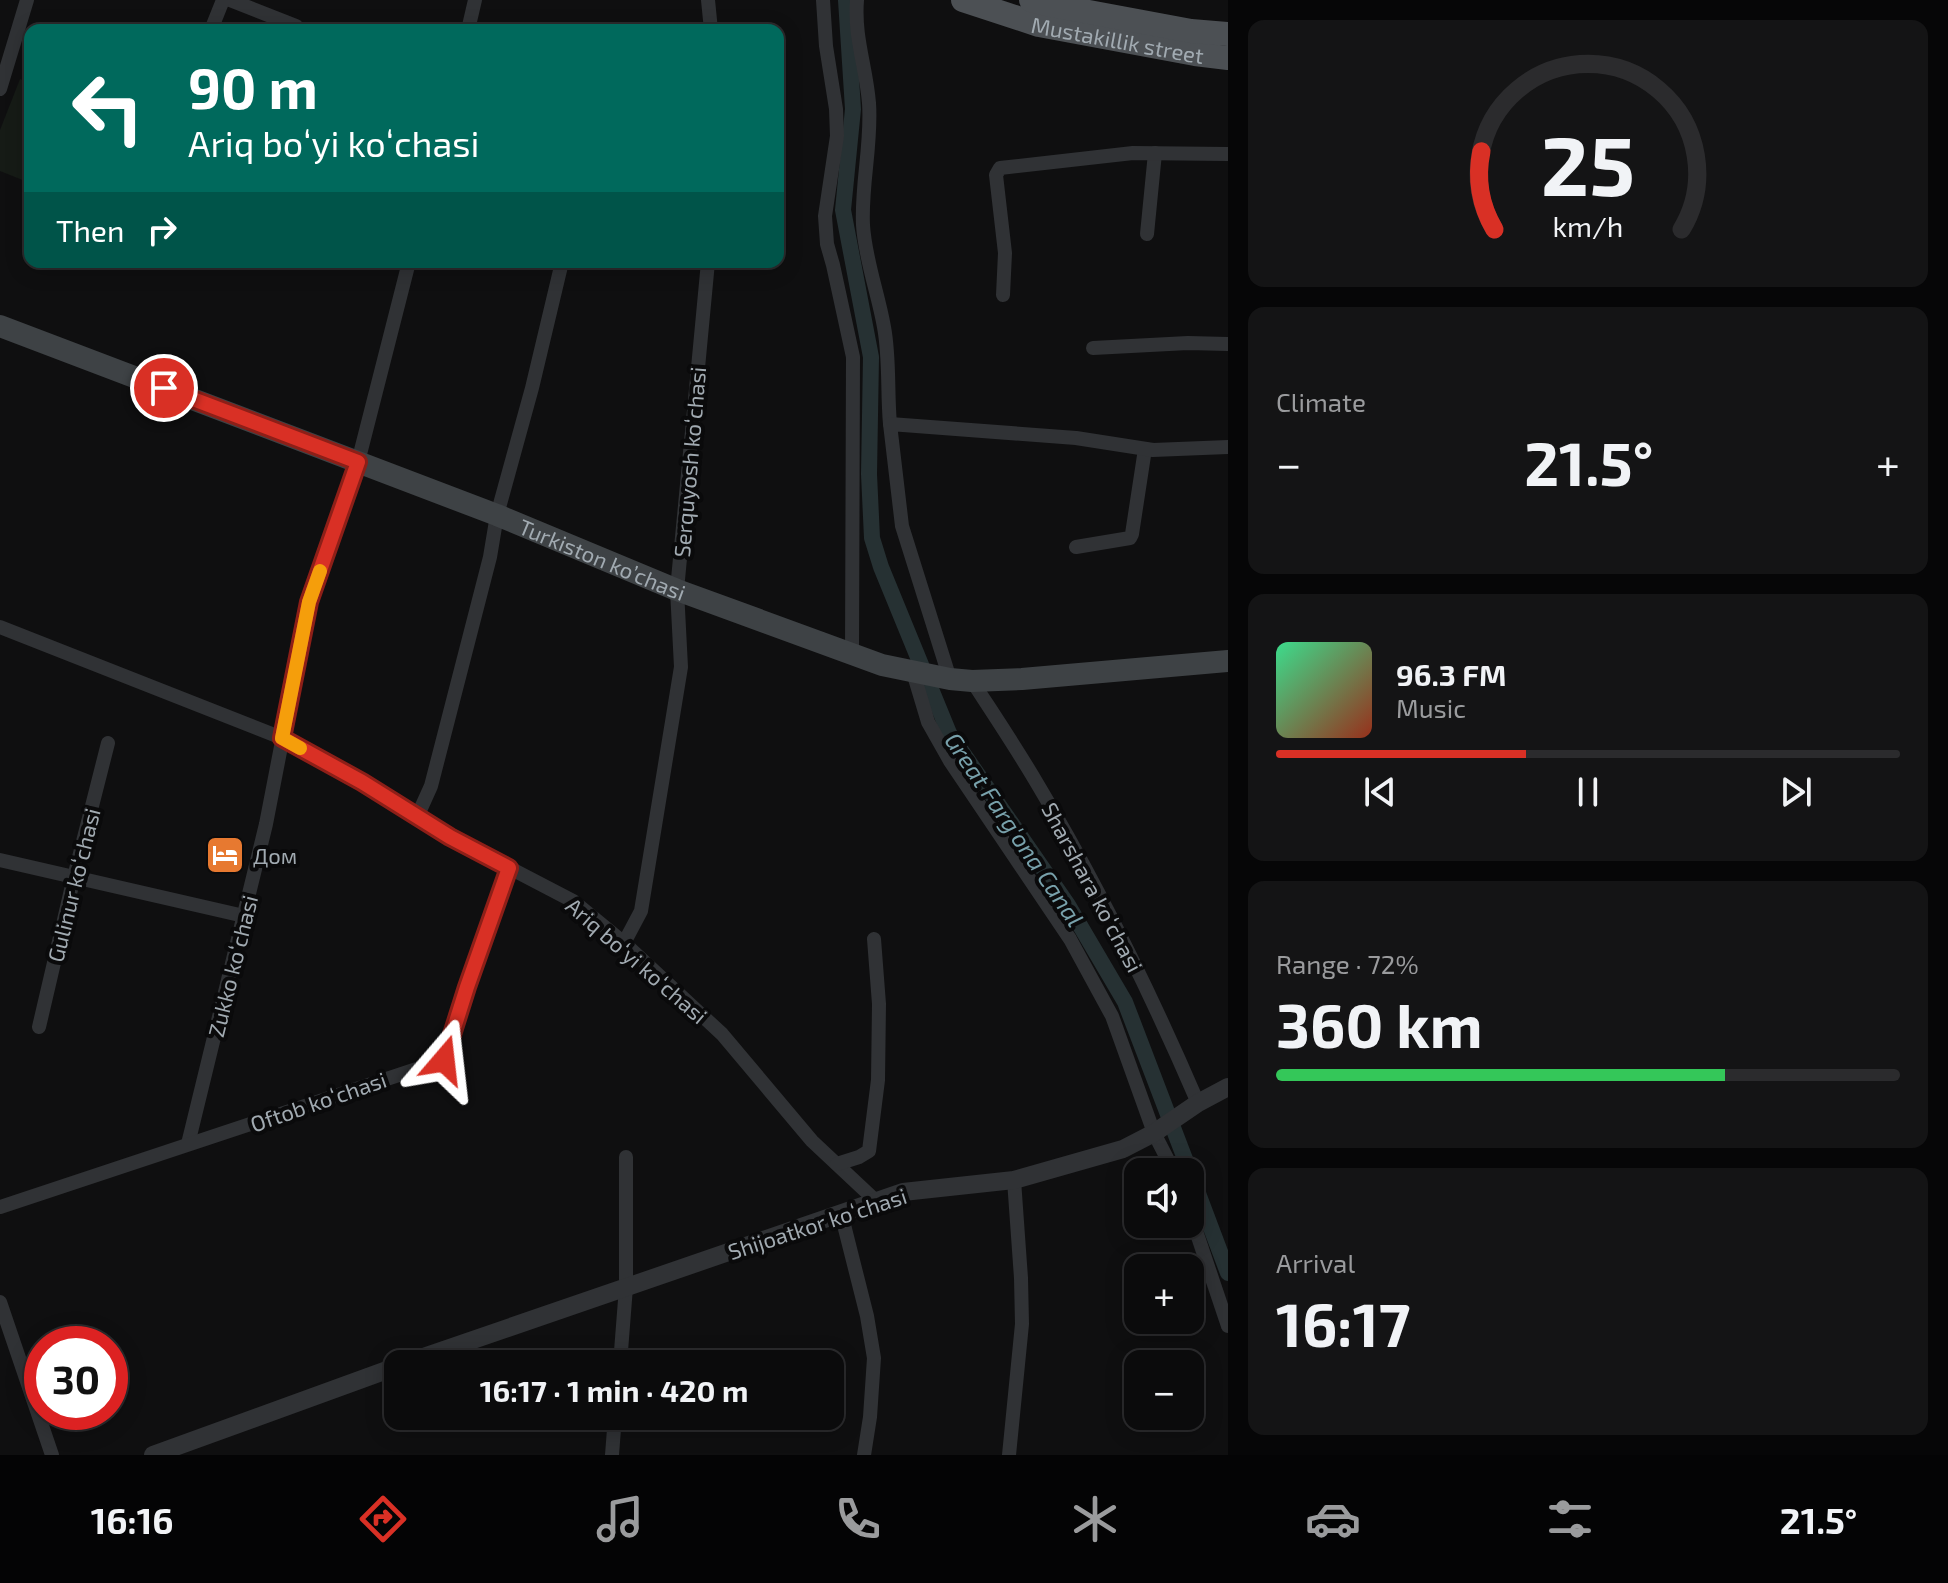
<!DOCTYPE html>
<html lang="en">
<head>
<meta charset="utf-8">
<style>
  body { margin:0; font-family:"Exo 2",sans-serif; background:#141415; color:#f1f3f6; height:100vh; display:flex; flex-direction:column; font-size:30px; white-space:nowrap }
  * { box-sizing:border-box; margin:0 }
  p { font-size:26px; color:#9a9b9d }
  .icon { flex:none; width:44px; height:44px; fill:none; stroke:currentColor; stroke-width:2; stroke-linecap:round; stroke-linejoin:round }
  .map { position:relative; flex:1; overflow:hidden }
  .details { display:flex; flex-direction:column; gap:20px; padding:20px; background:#060607; width:720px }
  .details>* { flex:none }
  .guide { position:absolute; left:24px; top:24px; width:760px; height:244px; border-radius:16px; box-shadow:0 4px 20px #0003,0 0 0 2px #2b2b2d; background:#00695c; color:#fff; overflow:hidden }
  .buttons { position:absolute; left:1124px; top:1158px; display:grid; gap:16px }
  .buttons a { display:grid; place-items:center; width:80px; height:80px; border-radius:16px; background:#0b0b0c; box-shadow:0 4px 20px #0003,0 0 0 2px #2b2b2d; font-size:40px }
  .speed { position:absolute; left:24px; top:1326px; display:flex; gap:16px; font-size:40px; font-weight:700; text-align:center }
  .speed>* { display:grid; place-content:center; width:104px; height:104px; border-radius:50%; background:#0b0b0c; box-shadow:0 4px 20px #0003,0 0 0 2px #2b2b2d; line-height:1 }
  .speed .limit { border:12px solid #d22; background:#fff; color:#111 }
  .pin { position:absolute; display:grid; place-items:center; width:68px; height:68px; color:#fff; margin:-34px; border:4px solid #fff; border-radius:50%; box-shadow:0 2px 8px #0007 }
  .me { position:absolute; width:88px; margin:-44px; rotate:17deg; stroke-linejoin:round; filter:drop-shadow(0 0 6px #0008) }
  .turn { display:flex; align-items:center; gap:28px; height:168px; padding:0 32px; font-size:36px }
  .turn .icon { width:104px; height:104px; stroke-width:2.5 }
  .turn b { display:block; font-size:56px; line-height:68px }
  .then { display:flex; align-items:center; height:76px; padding:0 32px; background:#0003; gap:16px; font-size:30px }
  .big { font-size:60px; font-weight:700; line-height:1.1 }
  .details .widget { flex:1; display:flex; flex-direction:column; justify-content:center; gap:12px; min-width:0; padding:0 28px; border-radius:16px; background:#141415 }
  .details .dial { align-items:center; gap:0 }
  .dial svg { height:208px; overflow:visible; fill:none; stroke:#2b2b2d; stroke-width:7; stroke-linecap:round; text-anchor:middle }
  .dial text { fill:#f1f3f6; stroke:none }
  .song { display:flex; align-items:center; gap:24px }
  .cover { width:96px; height:96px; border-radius:12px; background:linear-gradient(135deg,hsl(150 70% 55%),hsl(10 70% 35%)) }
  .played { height:8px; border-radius:4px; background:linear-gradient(90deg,#d93025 40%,#2b2b2d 40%) }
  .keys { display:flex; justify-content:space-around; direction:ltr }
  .heat { display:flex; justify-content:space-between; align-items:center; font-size:44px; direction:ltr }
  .charge { height:12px; border-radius:6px; background:linear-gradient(90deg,#34c759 72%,#2b2b2d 0) }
  .trip { position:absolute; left:384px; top:1350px; width:460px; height:80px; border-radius:16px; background:#0b0b0c; box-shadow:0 4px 20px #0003,0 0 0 2px #2b2b2d; font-weight:700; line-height:80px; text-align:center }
  .menu { display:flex; height:128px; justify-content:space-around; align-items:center; background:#040405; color:#9a9b9d }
  .menu .icon { width:56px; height:56px }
  .menu .active { color:#d93025 }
  .menu b { font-size:36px; color:#f1f3f6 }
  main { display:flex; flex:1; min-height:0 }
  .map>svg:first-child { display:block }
</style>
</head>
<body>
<main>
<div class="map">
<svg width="1228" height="1455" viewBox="0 0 1228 1455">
  <rect width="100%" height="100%" fill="#0f0f10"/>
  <!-- green -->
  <path fill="#161b16" d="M20,79L30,83V183L0,171V130Z"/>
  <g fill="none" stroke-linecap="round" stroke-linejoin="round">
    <!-- canal -->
    <g stroke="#263133" stroke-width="16">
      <path d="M846,0L853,109L843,210L871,357L869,474L872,538L881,567L949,733L1068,905L1125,1002L1190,1172"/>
      <path d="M1190,1172L1228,1273"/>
    </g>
    <!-- minor -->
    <g stroke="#303235" stroke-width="14">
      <path d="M230,0L296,26V30"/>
      <path d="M708,0L711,30"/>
      <path d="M823,0L826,46L836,109L837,136L825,216L827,244L833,265L853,357L852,654"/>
      <path d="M857,0C854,38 866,66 869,103C872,144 861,184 863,225C865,259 878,293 884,327C890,359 887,392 890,424"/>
      <path d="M211,30L223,0"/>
      <path d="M468,30L475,0"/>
      <path d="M0,89L27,0"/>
      <path d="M1147,234L1155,153"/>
      <path d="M1003,295L1005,253L996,175L1000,168L1133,153L1228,154"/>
      <path d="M1093,348L1188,343L1228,344"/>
      <path d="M1076,547L1130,538L1132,534L1145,449"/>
      <path d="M0,627L282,738L362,782L450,837L573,901L624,943L722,1034L812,1141L876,1201"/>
      <path d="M913,672L928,722L950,761L1070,939L1112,1016L1154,1133L1174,1172"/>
      <path d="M950,679L902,526L890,424L1076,438L1153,450L1228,447"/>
      <path d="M972,681C994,715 1017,749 1038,785C1099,887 1151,994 1198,1103"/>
      <path d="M417,817L431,786L490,557L497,515L532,388L562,262"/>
      <path d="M0,860L244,916"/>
      <path d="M624,943L641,911L681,667L677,590L708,262"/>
      <path d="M39,1027L74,877L108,743"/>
      <path d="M188,1144L266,824L309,602L358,462L409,262"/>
      <path d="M837,1164L859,1157L869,1151L878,1080L879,1004L874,939"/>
      <path d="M0,1207L444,1060L467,987L509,868"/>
      <path d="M841,1213L867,1316L874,1358L870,1417L864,1455"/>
      <path d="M1190,1213L1228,1326"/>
      <path d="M0,1302L52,1455"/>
      <path d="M620,1364L626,1287V1157"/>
      <path d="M612,1455L615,1416"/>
      <path d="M1009,1455L1022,1324L1021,1278L1014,1180"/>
    </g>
    <!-- tertiary -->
    <g stroke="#303235" stroke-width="18">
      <path d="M403,1364L903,1192L1014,1180L1123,1149L1154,1133L1198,1103L1228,1087"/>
      <path d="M153,1455L398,1366"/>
    </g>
    <!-- secondary -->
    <path stroke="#3e4245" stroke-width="22" id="s1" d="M0,326L497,515L677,590L882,665L950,679L972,681L1022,679L1228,661"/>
    <!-- primary -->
    <g stroke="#4c5054" stroke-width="24">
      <path id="s2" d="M963,0L1039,25L1195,54L1228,58"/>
      <path d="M1031,0L1051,5L1191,31L1228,34"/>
    </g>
  </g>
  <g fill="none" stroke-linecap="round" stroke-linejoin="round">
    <defs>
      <path id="route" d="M164,388L358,462L309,602L282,738L362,782L450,837L509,868L467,987L444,1060"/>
    </defs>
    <!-- route casing -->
    <use href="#route" stroke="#8d1f18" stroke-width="20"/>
    <!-- route -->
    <use href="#route" stroke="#d93025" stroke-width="14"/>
    <!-- slow -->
    <path stroke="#f59e0b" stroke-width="14" d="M300,748L282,738L309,602L320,571"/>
  </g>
  <!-- icons -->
  <defs>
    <symbol id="hotel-square" viewBox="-11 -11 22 22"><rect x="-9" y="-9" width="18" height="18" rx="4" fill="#e77930" stroke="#0a0a0b"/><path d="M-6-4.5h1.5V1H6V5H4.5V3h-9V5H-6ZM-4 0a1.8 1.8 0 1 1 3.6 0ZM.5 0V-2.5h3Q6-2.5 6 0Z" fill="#fff"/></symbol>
  </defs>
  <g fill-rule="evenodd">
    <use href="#hotel-square" x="203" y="833" width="44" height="44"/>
  </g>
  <g text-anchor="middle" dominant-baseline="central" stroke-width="8" stroke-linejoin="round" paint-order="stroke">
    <!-- street labels -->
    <g font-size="22" fill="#a1aab1" stroke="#0a0a0b">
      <text stroke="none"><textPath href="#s2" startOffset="160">Mustakillik street</textPath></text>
      <text transform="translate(689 462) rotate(-85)">Serquyosh koʻchasi</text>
      <text stroke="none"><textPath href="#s1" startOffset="646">Turkiston ko’chasi</textPath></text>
      <text transform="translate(73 885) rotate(-76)">Gulinur koʻchasi</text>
      <text transform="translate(1093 887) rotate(62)">Sharshara koʻchasi</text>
      <text transform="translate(637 960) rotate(41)">Ariq boʻyi koʻchasi</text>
      <text transform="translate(232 966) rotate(-76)">Zukko koʻchasi</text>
      <text transform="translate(318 1101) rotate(-19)">Oftob koʻchasi</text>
      <text transform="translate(817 1223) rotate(-18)">Shijoatkor koʻchasi</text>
    </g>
    <!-- poi labels -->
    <g font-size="22" fill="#a1aab1" stroke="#0a0a0b" text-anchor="start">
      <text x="253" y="855">Дом</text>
    </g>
    <!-- water labels -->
    <g font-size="24" font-style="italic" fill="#78a1ab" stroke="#0a0a0b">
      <text transform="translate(1015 829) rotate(56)">Great Farg'ona Canal</text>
    </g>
  </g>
</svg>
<div class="buttons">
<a><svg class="icon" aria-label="sound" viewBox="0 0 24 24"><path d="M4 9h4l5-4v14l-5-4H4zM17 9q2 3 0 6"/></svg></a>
<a>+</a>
<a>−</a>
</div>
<div class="speed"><div class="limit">30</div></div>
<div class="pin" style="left:164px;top:388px;background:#d93025"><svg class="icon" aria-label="arrive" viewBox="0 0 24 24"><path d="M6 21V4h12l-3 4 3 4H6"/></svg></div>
<svg class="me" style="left:444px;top:1060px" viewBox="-20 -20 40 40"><path d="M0-17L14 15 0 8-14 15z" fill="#d93025" stroke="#fff" stroke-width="4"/></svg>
<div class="trip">16:17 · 1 min · 420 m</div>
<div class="guide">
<div class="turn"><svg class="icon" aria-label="left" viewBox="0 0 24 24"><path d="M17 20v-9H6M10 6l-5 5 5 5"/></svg><div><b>90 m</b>Ariq boʻyi koʻchasi</div></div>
<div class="then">Then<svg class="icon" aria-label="right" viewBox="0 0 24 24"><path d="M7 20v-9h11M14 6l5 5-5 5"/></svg></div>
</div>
</div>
<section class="details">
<div class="widget dial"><svg viewBox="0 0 100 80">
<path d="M14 69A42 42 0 1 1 86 69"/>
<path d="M14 69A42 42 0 0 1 9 39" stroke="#d93025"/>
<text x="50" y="56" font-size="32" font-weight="700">25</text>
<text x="50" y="72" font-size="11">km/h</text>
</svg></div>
<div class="widget"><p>Climate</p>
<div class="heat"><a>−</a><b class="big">21.5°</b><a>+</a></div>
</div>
<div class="widget">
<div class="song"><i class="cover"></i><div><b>96.3 FM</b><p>Music</p></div></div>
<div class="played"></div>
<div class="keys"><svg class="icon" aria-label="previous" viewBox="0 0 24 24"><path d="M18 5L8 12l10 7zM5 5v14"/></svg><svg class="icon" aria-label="pause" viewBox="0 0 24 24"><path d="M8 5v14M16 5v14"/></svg><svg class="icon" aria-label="next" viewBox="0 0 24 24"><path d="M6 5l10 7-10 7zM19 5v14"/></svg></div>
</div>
<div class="widget"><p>Range · 72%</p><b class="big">360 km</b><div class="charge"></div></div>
<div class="widget"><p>Arrival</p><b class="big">16:17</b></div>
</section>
</main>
<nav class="menu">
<b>16:16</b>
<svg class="icon active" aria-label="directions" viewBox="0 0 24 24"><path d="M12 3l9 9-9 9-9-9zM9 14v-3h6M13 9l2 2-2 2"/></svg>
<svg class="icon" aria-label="music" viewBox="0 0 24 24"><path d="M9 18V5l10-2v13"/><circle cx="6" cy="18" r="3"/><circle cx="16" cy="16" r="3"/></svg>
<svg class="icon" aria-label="phone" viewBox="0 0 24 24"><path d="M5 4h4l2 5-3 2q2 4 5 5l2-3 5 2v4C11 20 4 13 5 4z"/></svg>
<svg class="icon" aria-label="climate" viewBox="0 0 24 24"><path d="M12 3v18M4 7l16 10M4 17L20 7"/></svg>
<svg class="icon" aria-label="car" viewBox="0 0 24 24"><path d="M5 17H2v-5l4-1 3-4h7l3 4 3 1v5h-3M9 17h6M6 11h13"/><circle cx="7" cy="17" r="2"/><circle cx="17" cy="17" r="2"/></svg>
<svg class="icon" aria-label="filters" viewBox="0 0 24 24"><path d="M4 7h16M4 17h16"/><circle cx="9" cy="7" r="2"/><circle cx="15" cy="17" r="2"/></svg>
<b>21.5°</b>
</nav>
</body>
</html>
